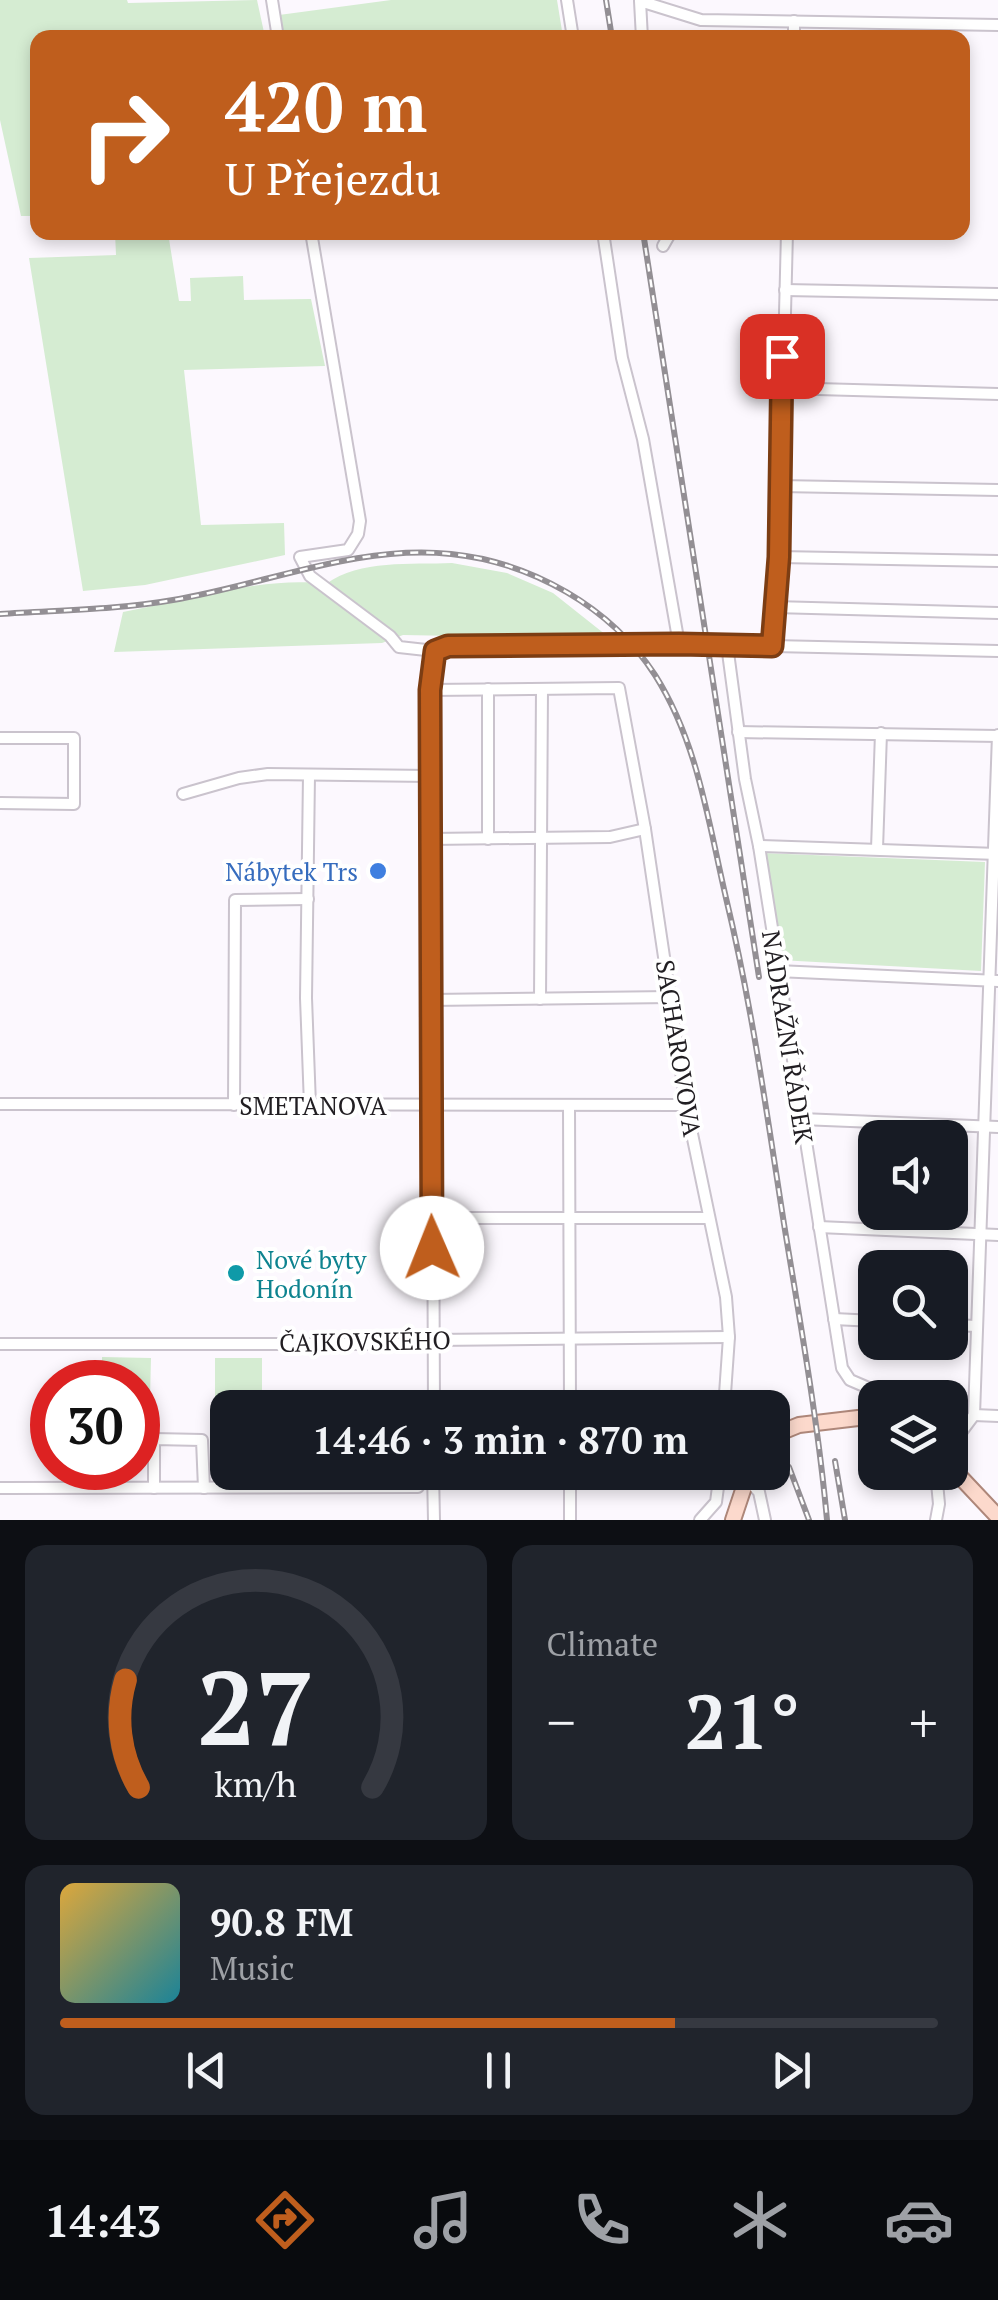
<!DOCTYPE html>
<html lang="en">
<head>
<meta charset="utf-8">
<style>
  body { margin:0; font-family:"PT Serif",serif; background:#20242c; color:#f1f3f6; height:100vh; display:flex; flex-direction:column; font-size:38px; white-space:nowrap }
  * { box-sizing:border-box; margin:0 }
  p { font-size:32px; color:#9ea1a6 }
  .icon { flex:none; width:55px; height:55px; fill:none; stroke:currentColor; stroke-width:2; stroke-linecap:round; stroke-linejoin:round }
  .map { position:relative; height:1520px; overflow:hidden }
  .drawer { display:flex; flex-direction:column; gap:25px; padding:25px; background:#0d0f14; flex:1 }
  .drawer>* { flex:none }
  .banner { position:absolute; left:30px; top:30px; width:940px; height:210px; border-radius:20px; box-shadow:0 5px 15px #0003; background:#bf5e1d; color:#fff; overflow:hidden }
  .fabs { position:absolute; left:858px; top:1120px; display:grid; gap:20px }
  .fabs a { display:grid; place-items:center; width:110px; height:110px; border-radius:20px; background:#171b24; box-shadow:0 5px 15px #0003; font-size:50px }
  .speed { position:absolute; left:30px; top:1360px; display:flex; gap:20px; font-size:50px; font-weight:700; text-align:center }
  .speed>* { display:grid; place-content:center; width:130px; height:130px; border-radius:50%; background:#171b24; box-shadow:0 5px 15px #0003; line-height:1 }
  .speed .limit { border:15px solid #d22; background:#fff; color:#111 }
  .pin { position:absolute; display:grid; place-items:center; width:85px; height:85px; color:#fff; margin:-42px; border-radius:20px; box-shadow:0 5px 15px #0006 }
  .me { position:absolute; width:110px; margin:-55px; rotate:359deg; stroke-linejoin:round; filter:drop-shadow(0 0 8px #0008) }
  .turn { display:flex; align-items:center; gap:35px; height:210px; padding:0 30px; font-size:45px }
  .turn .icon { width:130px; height:130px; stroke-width:2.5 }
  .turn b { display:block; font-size:70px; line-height:85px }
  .big { font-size:75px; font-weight:600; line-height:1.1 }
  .drawer .tile { flex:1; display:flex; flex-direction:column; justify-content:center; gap:15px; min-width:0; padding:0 35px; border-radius:20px; background:#20242c }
  .drawer .dial { align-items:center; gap:0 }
  .dial svg { height:260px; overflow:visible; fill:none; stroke:#363941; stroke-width:7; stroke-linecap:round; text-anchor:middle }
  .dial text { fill:#f1f3f6; stroke:none }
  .song { display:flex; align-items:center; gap:30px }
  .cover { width:120px; height:120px; border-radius:15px; background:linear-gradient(135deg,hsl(40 70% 55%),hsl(190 70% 35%)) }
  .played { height:10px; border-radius:5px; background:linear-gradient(90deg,#bf5e1d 70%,#363941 70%) }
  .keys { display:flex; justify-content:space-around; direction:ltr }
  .heat { display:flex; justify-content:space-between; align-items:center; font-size:55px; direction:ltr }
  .drawer .tiles { flex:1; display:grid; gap:25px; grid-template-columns:1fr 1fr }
  .tile:last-child { grid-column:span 2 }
  .trip { position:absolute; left:210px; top:1390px; width:580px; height:100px; border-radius:20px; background:#171b24; box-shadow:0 5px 15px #0003; font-weight:600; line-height:100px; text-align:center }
  .tab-bar { display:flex; height:160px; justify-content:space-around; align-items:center; background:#090b0e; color:#9ea1a6 }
  .tab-bar .icon { width:70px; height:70px }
  .tab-bar .current { color:#bf5e1d }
  .tab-bar b { font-size:45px; color:#f1f3f6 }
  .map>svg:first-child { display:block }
</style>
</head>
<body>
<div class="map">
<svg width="998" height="1520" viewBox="0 0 998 1520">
  <rect width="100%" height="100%" fill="#fcf8fe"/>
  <!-- green -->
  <g fill="#d5ecd2">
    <path d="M0,0H127L128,3L257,0L265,37L38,38L37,216H21L0,120Z"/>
    <path d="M391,0H557L563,37H284L279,15Z"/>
    <path d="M115,233H168L179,301H191L190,278L243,276L244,300L311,299L325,366L184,370L201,525L284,523L285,555L145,585L83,591L29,258L116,255Z"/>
    <path d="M452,563L507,573L553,593L611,639L403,635L382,643L114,652L123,612C183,601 268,575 326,584C360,559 411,565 452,563Z"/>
    <path d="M762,853L985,862L981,971L779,960Z"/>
    <path d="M102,1357L151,1358L150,1399H138V1382H102Z"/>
    <rect x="215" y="1358" width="47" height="41"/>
  </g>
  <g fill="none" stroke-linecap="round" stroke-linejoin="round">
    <defs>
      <g id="minor">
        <path d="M272,0L278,38"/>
        <path d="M567,0L573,38"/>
        <path d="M642,38L640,1L701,20L998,25"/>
        <path d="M794,38V21"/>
        <path d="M311,232L360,521L358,534L348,550L300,557L310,576L390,636L399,647L435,651"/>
        <path d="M603,232L622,358L643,439L679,644"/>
        <path d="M663,246L671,232"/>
        <path d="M785,290L998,294"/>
        <path d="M781,388L998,394"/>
        <path d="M780,486L998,490"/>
        <path d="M779,557L998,561"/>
        <path d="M774,607L998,613"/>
        <path d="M727,645L745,779L759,846L842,1368L850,1380L892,1398"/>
        <path d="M772,646L779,557L787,232"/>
        <path d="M435,651L448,646L679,644L998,651"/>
        <path d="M430,690L619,688L645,829L686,1105L726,1297L729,1337L724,1408"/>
        <path d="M738,732L998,736"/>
        <path d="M0,738H74V804L0,803"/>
        <path d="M309,775L306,998L310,1105"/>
        <path d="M183,794L239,778L268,774L430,776"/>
        <path d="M430,839L610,837L645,829"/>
        <path d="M488,839V689"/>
        <path d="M759,846L998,854"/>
        <path d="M877,849L881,733"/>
        <path d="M777,971L998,981"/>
        <path d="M540,999L542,689"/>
        <path d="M431,1000L671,997"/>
        <path d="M0,1104L686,1105"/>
        <path d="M234,1105L235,900L308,899"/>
        <path d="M569,1105L570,1408"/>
        <path d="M801,1119L998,1127"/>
        <path d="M432,1218H707"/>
        <path d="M819,1227L998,1235"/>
        <path d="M834,1319L875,1321"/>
        <path d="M950,1325L977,1326"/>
        <path d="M0,1344H415L434,1340L729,1337"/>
        <path d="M434,1408L431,662L435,651"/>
        <path d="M974,1415L998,1416"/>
        <path d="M950,1447L974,1415L998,735"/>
        <path d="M433,1472L434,1520"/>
        <path d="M747,1479L759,1492L765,1520"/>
        <path d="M0,1488L418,1487"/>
        <path d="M154,1488V1439L202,1440L204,1488"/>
        <path d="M570,1520V1472"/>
        <path d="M700,1520L716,1502L720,1472"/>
        <path d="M936,1520L939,1504L936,1472"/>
      </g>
      <g id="major">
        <path d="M772,1436L799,1425L875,1416"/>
        <path d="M950,1466L998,1517"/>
        <path d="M733,1520L749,1472"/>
      </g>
    </defs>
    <!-- minor casing -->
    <use href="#minor" stroke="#cac3cd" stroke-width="14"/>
    <!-- major casing -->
    <use href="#major" stroke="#ae877a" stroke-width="18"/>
    <!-- minor -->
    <use href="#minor" stroke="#fff" stroke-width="10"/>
    <!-- major -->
    <use href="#major" stroke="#fcd9cc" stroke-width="14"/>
    <defs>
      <g id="rail">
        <path d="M606,0L612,38"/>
        <path d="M643,232L759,977"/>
        <path d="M0,614C57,610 116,610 173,600C264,585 357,544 451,554C531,562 611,607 655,675C698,743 708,821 726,898C752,1006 767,1115 784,1224C800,1322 818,1421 827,1520"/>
        <path d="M835,1461L845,1520"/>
        <path d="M789,1467L809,1520"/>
      </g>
    </defs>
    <!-- rail casing -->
    <use href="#rail" stroke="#938f94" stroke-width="6"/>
    <!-- rail -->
    <use href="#rail" stroke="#fff" stroke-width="2.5" stroke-dasharray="8" stroke-linecap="butt"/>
  </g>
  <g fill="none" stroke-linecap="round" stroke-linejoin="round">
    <defs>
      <path id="route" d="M432,1248L430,690L435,651L448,646L679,644L772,646L779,557L782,356"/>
    </defs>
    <!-- route casing -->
    <use href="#route" stroke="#7c3d13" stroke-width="25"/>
    <!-- route -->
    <use href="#route" stroke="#bf5e1d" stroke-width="18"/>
  </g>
  <!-- markers -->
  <circle fill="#3f7fe0" stroke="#fff" stroke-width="4" cx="378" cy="871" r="10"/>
  <circle fill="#0f9aa8" stroke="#fff" stroke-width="4" cx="236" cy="1273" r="10"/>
  <g text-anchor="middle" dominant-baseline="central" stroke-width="8" stroke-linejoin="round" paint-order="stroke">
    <!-- shop labels -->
    <g font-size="25" fill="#366cbe" stroke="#fff" text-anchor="end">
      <text x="358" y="871">Nábytek Trs</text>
    </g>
    <!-- street labels -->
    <g font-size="25" fill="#211e22" stroke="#fff">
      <text transform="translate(788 1037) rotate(81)">NÁDRAŽNÍ ŘÁDEK</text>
      <text transform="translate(679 1048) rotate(81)">SACHAROVOVA</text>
      <text x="313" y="1105">SMETANOVA</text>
      <text transform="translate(365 1341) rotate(-1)">ČAJKOVSKÉHO</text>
    </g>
    <!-- culture labels -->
    <g font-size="25" fill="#0d838f" stroke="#fff" text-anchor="start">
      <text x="256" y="1259">Nové byty<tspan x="256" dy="29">Hodonín</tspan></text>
    </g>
  </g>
</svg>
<div class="fabs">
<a><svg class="icon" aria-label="sound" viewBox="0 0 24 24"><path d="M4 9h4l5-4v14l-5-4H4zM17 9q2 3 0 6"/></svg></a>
<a><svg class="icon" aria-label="search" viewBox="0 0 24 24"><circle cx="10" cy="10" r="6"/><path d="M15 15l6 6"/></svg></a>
<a><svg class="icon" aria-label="layers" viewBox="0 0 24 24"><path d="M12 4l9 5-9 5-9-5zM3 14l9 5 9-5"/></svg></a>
</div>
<div class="speed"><div class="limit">30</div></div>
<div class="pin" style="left:782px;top:356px;background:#d93025"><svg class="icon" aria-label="arrive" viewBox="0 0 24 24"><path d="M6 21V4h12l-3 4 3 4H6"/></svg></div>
<svg class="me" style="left:432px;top:1248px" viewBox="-20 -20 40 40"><circle r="19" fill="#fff"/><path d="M0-13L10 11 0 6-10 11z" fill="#bf5e1d"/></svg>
<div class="trip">14:46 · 3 min · 870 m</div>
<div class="banner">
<div class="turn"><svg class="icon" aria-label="right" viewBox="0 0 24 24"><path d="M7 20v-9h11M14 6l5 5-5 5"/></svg><div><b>420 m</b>U Přejezdu</div></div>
</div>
</div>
<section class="drawer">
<div class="tiles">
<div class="tile dial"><svg viewBox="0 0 100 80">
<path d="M14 69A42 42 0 1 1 86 69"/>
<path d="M14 69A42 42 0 0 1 10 36" stroke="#bf5e1d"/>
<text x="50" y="56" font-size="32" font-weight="700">27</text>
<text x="50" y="72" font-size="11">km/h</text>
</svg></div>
<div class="tile"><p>Climate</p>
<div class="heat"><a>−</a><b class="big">21°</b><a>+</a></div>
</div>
<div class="tile">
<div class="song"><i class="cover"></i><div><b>90.8 FM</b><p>Music</p></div></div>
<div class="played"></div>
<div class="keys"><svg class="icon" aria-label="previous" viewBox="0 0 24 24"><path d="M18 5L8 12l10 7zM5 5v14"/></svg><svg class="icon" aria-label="pause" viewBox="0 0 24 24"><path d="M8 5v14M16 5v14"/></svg><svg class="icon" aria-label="next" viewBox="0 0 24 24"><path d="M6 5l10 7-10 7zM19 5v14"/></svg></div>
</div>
</div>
</section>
<nav class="tab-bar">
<b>14:43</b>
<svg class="icon current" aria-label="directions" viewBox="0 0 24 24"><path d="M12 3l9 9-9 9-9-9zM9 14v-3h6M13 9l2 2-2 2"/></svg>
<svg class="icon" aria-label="music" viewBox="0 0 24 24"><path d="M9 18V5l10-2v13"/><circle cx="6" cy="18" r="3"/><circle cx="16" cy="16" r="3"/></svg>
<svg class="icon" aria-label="phone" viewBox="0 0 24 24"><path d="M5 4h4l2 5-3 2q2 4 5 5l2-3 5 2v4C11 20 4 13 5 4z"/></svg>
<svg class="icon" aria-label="climate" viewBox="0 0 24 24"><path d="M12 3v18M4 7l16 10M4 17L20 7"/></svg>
<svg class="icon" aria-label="car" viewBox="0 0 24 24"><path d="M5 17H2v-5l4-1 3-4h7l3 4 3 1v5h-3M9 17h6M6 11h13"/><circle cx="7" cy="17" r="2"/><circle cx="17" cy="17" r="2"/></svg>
</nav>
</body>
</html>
